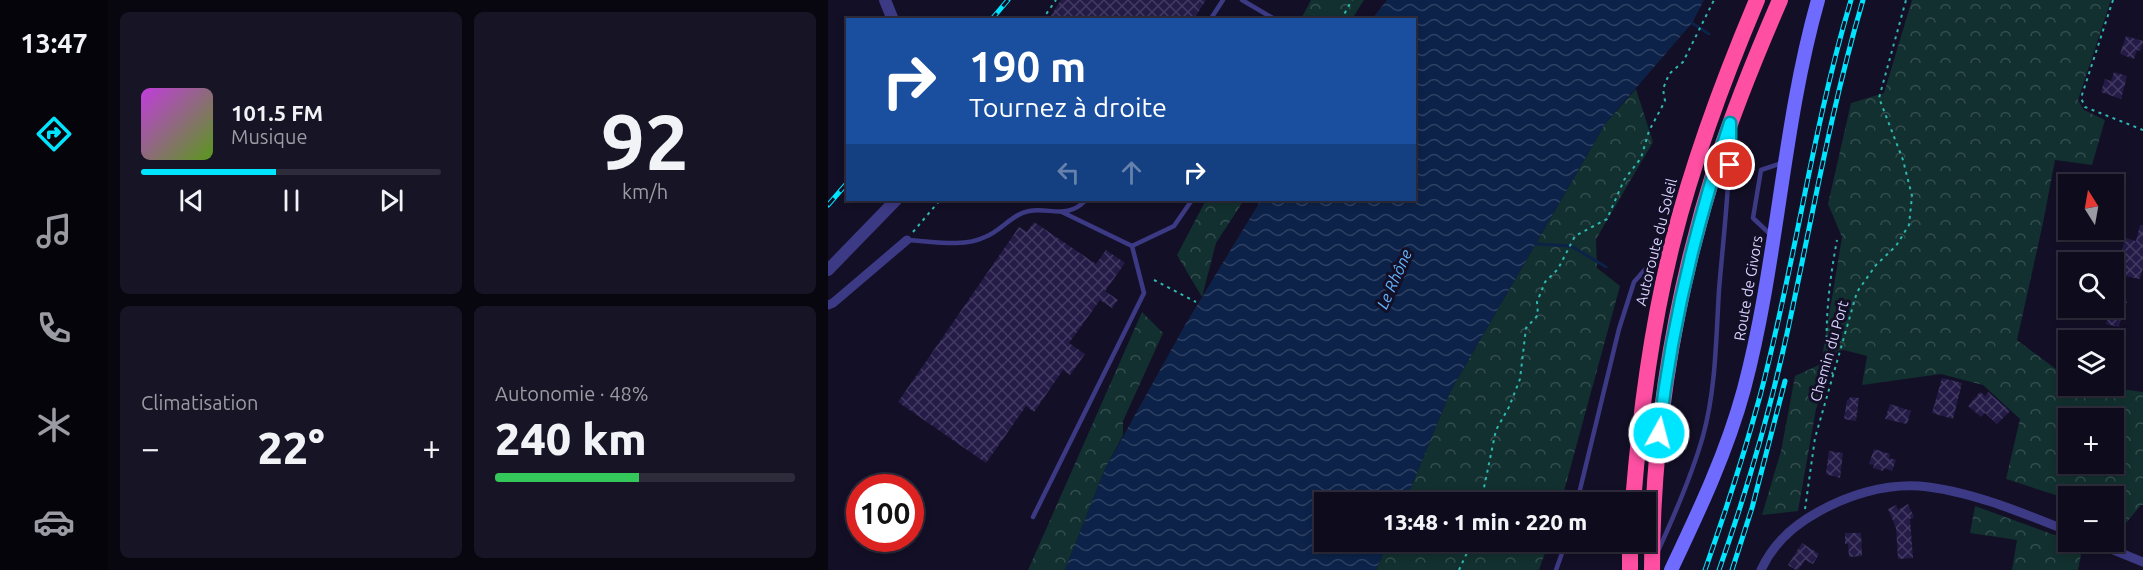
<!DOCTYPE html>
<html lang="fr">
<head>
<meta charset="utf-8">
<style>
  body { margin:0; font-family:Ubuntu,sans-serif; background:#171425; color:#f1f3f6; height:100vh; display:flex; flex-direction:column; font-size:22px; white-space:nowrap }
  * { box-sizing:border-box; margin:0 }
  p { font-size:20px; color:#9b9ba3 }
  .icon { flex:none; width:33px; height:33px; fill:none; stroke:currentColor; stroke-width:2; stroke-linecap:round; stroke-linejoin:round }
  .map { position:relative; flex:1; overflow:hidden }
  .details { display:flex; flex-direction:column; gap:12px; padding:12px; background:#08060f; width:720px }
  .details>* { flex:none }
  .hud { position:absolute; left:18px; top:18px; width:570px; height:183px; border-radius:0px; box-shadow:0 3px 9px #0003,0 0 0 2px #2e2b3b; background:#1a4fa0; color:#fff; overflow:hidden }
  .needle { width:39px; rotate:349deg }
  .tools { position:absolute; left:1230px; top:174px; display:grid; gap:12px }
  .tools a { display:grid; place-items:center; width:66px; height:66px; border-radius:0px; background:#0e0b1c; box-shadow:0 3px 9px #0003,0 0 0 2px #2e2b3b; font-size:30px }
  .speed { position:absolute; left:18px; top:474px; display:flex; gap:12px; font-size:30px; font-weight:700; text-align:center }
  .speed>* { display:grid; place-content:center; width:78px; height:78px; border-radius:50%; background:#0e0b1c; box-shadow:0 3px 9px #0003,0 0 0 2px #2e2b3b; line-height:1 }
  .speed .limit { border:9px solid #d22; background:#fff; color:#111 }
  .pin { position:absolute; display:grid; place-items:center; width:51px; height:51px; color:#fff; margin:-26px; border:3px solid #fff; border-radius:50%; box-shadow:0 2px 6px #0007 }
  .me { position:absolute; width:66px; margin:-33px; rotate:7deg; stroke-linejoin:round; filter:drop-shadow(0 0 4px #0008) }
  .turn { display:flex; align-items:center; gap:21px; height:126px; padding:0 24px; font-size:27px }
  .turn .icon { width:78px; height:78px; stroke-width:2.5 }
  .turn b { display:block; font-size:42px; line-height:51px }
  .lanes { display:flex; align-items:center; height:57px; padding:0 24px; background:#0003; justify-content:center; gap:30px; direction:ltr }
  .lanes .off { opacity:.35 }
  .big { font-size:45px; font-weight:800; line-height:1.1 }
  .details .card { flex:1; display:flex; flex-direction:column; justify-content:center; gap:9px; min-width:0; padding:0 21px; border-radius:9px; background:#171425 }
  .details .dial { align-items:center; gap:0 }
  .dial b { font-size:78px; line-height:1 }
  .song { display:flex; align-items:center; gap:18px }
  .cover { width:72px; height:72px; border-radius:9px; background:linear-gradient(135deg,hsl(290 70% 55%),hsl(90 70% 35%)) }
  .played { height:6px; border-radius:3px; background:linear-gradient(90deg,#00e5ff 45%,#2e2b3b 45%) }
  .keys { display:flex; justify-content:space-around; direction:ltr }
  .heat { display:flex; justify-content:space-between; align-items:center; font-size:33px; direction:ltr }
  .charge { height:9px; border-radius:4px; background:linear-gradient(90deg,#34c759 48%,#2e2b3b 0) }
  .details .tiles { flex:1; display:grid; gap:12px; grid-template-columns:repeat(2,1fr) }
  .trip { position:absolute; left:486px; top:492px; width:342px; height:60px; border-radius:0px; background:#0e0b1c; box-shadow:0 3px 9px #0003,0 0 0 2px #2e2b3b; font-weight:800; line-height:60px; text-align:center }
  main { display:flex; flex:1; min-height:0 }
  .tabs { display:flex; flex-direction:column; width:108px; justify-content:space-around; align-items:center; background:#06040b; color:#9b9ba3 }
  .tabs .icon { width:42px; height:42px }
  .tabs .on { color:#00e5ff }
  .tabs b { font-size:27px; color:#f1f3f6 }
  .map>svg:first-child { display:block }
</style>
</head>
<body>
<main>
<nav class="tabs">
<b>13:47</b>
<svg class="icon on" aria-label="directions" viewBox="0 0 24 24"><path d="M12 3l9 9-9 9-9-9zM9 14v-3h6M13 9l2 2-2 2"/></svg>
<svg class="icon" aria-label="music" viewBox="0 0 24 24"><path d="M9 18V5l10-2v13"/><circle cx="6" cy="18" r="3"/><circle cx="16" cy="16" r="3"/></svg>
<svg class="icon" aria-label="phone" viewBox="0 0 24 24"><path d="M5 4h4l2 5-3 2q2 4 5 5l2-3 5 2v4C11 20 4 13 5 4z"/></svg>
<svg class="icon" aria-label="climate" viewBox="0 0 24 24"><path d="M12 3v18M4 7l16 10M4 17L20 7"/></svg>
<svg class="icon" aria-label="car" viewBox="0 0 24 24"><path d="M5 17H2v-5l4-1 3-4h7l3 4 3 1v5h-3M9 17h6M6 11h13"/><circle cx="7" cy="17" r="2"/><circle cx="17" cy="17" r="2"/></svg>
</nav>
<section class="details">
<div class="tiles">
<div class="card">
<div class="song"><i class="cover"></i><div><b>101.5 FM</b><p>Musique</p></div></div>
<div class="played"></div>
<div class="keys"><svg class="icon" aria-label="previous" viewBox="0 0 24 24"><path d="M18 5L8 12l10 7zM5 5v14"/></svg><svg class="icon" aria-label="pause" viewBox="0 0 24 24"><path d="M8 5v14M16 5v14"/></svg><svg class="icon" aria-label="next" viewBox="0 0 24 24"><path d="M6 5l10 7-10 7zM19 5v14"/></svg></div>
</div>
<div class="card dial"><b>92</b><p>km/h</p></div>
<div class="card"><p>Climatisation</p>
<div class="heat"><a>−</a><b class="big">22°</b><a>+</a></div>
</div>
<div class="card"><p>Autonomie · 48%</p><b class="big">240 km</b><div class="charge"></div></div>
</div>
</section>
<div class="map">
<svg width="1315" height="570" viewBox="0 0 1315 570">
  <defs>
    <pattern id="forest-crowns" width="20" height="18" patternUnits="userSpaceOnUse" patternTransform="scale(1.5)"><rect width="20" height="18" fill="#12302f"/><path d="M2 6a3 3 0 1 1 6 0M12 15a3 3 0 1 1 6 0" fill="none" stroke="#344d4e"/></pattern>
    <pattern id="water-waves" width="16" height="10" patternUnits="userSpaceOnUse" patternTransform="scale(1.5)"><rect width="16" height="10" fill="#0c2248"/><path d="M0 5q4-4 8 0t8 0" fill="none" stroke="#2f4163"/></pattern>
    <pattern id="building-cross-hatch" width="8" height="8" patternUnits="userSpaceOnUse" patternTransform="scale(1.5)"><rect width="8" height="8" fill="#241b47"/><path d="M0 0l8 8M0 8l8-8" fill="none" stroke="#433b63"/></pattern>
  </defs>
  <rect width="100%" height="100%" fill="#130f26"/>
  <!-- forest -->
  <g fill="url(#forest-crowns)" fill-rule="evenodd">
    <path d="M483,0H536L524,19H473Z"/>
    <path d="M1084,0H1283L1250,100L1256,110L1277,120L1264,165L1227,160L1215,223L1189,340L1240,378V386H1271L1315,392V505H1313L1298,523L1286,525V496H1240V499L1178,479L1192,419L1155,385L1113,374L1034,385L1039,356L1016,350L1009,351L988,409L970,511L934,515L953,451L967,376L993,364L1014,237L1000,204L1023,103L1056,93ZM1286,418V464H1240V418Z"/>
    <path d="M808,89L825,142L768,239L769,268L792,286L733,502H577L623,390L777,124Z"/>
    <path d="M378,200H416L388,243L374,297L349,255Z"/>
    <path d="M314,312L335,333L295,421V435L277,469L237,570H200Z"/>
    <path d="M1147,506L1240,540V542H1245L1253,555L1250,570H1184L1189,540L1142,533Z"/>
    <path d="M560,542H721L711,570H548Z"/>
  </g>
  <!-- water -->
  <path fill="url(#water-waves)" d="M559,0H876L864,23L777,124L623,390L577,502H496V542H560L548,570H237L277,469L357,325L433,200H586V20L544,19Z"/>
  <g fill="none" stroke-linecap="round" stroke-linejoin="round">
    <!-- stream -->
    <g stroke="#0c2248" stroke-width="3">
      <path d="M864,23L881,34"/>
      <path d="M708,244L743,246L778,267"/>
    </g>
  </g>
  <!-- building -->
  <g fill="url(#building-cross-hatch)">
    <path d="M233,0H378L365,20H220Z"/>
    <path d="M1298,36L1315,41L1313,51L1309,50L1306,59L1292,54Z"/>
    <path d="M1286,72L1299,76L1293,99L1273,92L1277,79L1283,81Z"/>
    <path d="M206,222L268,264L278,250L297,263L277,291L290,300L284,308L272,300L241,343L257,354L242,375L235,370L206,412L198,406L158,463L70,402L191,227L199,232Z"/>
    <path d="M1312,225H1315V268L1312,279L1291,275L1296,255L1293,254L1297,238L1308,241Z"/>
    <path d="M1296,293L1299,303L1296,304L1291,327L1278,324L1282,308H1286V296Z"/>
    <path d="M1114,378L1134,383L1125,419L1104,413Z"/>
    <path d="M1152,392L1157,396L1160,392L1182,411L1169,424L1157,413L1153,417L1140,406Z"/>
    <path d="M1023,397L1031,398L1028,421L1016,419L1019,400Z"/>
    <path d="M1062,404L1083,411L1079,424L1057,419Z"/>
    <path d="M1046,449L1062,454L1061,458L1068,460L1064,471L1056,468L1055,471L1045,468L1046,465L1041,464Z"/>
    <path d="M1001,451L1015,453L1012,478L998,474Z"/>
    <path d="M1080,504L1086,517L1082,519L1085,558L1070,559L1068,528L1060,509L1068,505L1070,510Z"/>
    <path d="M1017,533H1033L1034,556L1021,557L1020,544H1017Z"/>
    <path d="M974,543L991,554L985,564L977,560L970,570H968L960,565Z"/>
  </g>
  <g fill="none" stroke-linecap="round" stroke-linejoin="round">
    <!-- path -->
    <g stroke="#2fb8b0" stroke-width="2" stroke-dasharray="3 4.5" stroke-linecap="butt">
      <path d="M1285,0L1253,98L1257,107L1315,130"/>
      <path d="M214,20L228,0"/>
      <path d="M513,20L524,0"/>
      <path d="M85,232L112,200"/>
      <path d="M326,280L368,302"/>
      <path d="M1005,374L1000,369C996,325 1001,283 1009,240"/>
      <path d="M653,502L668,430L681,407L692,379L698,328L710,315L709,302L717,282L730,269L747,236L779,219L796,180L813,158L821,131L837,101L835,89L841,74L855,62L886,0"/>
      <path d="M977,509L987,438L1029,292L1048,265L1068,246L1081,225L1084,196L1075,160L1051,98L1078,0"/>
      <path d="M631,570L644,542"/>
    </g>
    <!-- service -->
    <g stroke="#3d3a85" stroke-width="4.5">
      <path d="M414,0L448,20"/>
      <path d="M382,20L395,0"/>
      <path d="M943,235L925,218L933,170L954,163"/>
      <path d="M79,240C104,241 134,248 157,237C173,231 184,214 201,211C222,207 239,220 258,200"/>
      <path d="M304,246L346,226L364,200"/>
      <path d="M749,502L791,329L806,282L838,246"/>
      <path d="M205,517L316,293L304,246L234,212"/>
      <path d="M830,551C847,514 864,475 875,436C888,389 888,338 891,290C895,241 901,193 902,144"/>
      <path d="M728,570L738,542"/>
    </g>
    <!-- minor -->
    <g stroke="#3d3a85" stroke-width="9">
      <path d="M0,305L5,303L79,240"/>
      <path d="M1266,542L1315,562"/>
      <path d="M933,570C945,544 964,526 990,512C1020,495 1056,484 1091,486C1140,490 1195,513 1240,531"/>
    </g>
    <!-- tertiary -->
    <g stroke="#3d3a85" stroke-width="12">
      <path d="M57,0L65,20"/>
      <path d="M0,270L68,200"/>
    </g>
    <!-- secondary -->
    <path stroke="#6f6bff" stroke-width="14" d="M843,570C871,511 899,452 916,389C950,261 954,127 990,0"/>
    <!-- motorway -->
    <g stroke="#ff4fa3" stroke-width="16">
      <path d="M805,502C812,414 823,327 845,241C866,158 896,78 929,0"/>
      <path d="M802,570V542"/>
      <path d="M824,570C824,431 847,294 889,162C907,106 929,53 952,0"/>
    </g>
    <defs>
      <g id="rail">
        <path d="M163,20L180,0"/>
        <path d="M0,205L20,182"/>
        <path d="M877,570C897,513 916,455 932,396C967,265 984,130 1023,0"/>
        <path d="M891,570C919,491 942,411 960,329C984,219 1003,108 1035,0"/>
        <path d="M904,570L924,508L957,381"/>
      </g>
    </defs>
    <!-- rail casing -->
    <use href="#rail" stroke="#00e5ff" stroke-width="5"/>
    <!-- rail -->
    <use href="#rail" stroke="#130f26" stroke-width="3" stroke-dasharray="9" stroke-linecap="butt"/>
  </g>
  <g fill="none" stroke-linecap="round" stroke-linejoin="round">
    <defs>
      <path id="route" d="M831,433C843,327 868,224 902,123V165"/>
    </defs>
    <!-- route casing -->
    <use href="#route" stroke="#0095a6" stroke-width="15"/>
    <!-- route -->
    <use href="#route" stroke="#00e5ff" stroke-width="10"/>
  </g>
  <g text-anchor="middle" dominant-baseline="central" stroke-width="6" stroke-linejoin="round" paint-order="stroke">
    <!-- street labels -->
    <g font-size="15" fill="#d9d4ff" stroke="#130f26">
      <text transform="translate(828 242) rotate(-76)">Autoroute du Soleil</text>
      <text transform="translate(920 288) rotate(-80)">Route de Givors</text>
      <text transform="translate(1001 351) rotate(-74)">Chemin du Port</text>
    </g>
    <!-- water labels -->
    <g font-size="16" font-style="italic" fill="#62b6ff" stroke="#130f26">
      <text transform="translate(566 279) rotate(-66)">Le Rhône</text>
    </g>
  </g>
</svg>
<div class="tools">
<a><svg class="needle" viewBox="-14 -14 28 28"><path d="M0-13l5 13h-10z" fill="#e53935"/><path d="M0 13l5-13h-10z" fill="#9b9ba3"/></svg></a>
<a><svg class="icon" aria-label="search" viewBox="0 0 24 24"><circle cx="10" cy="10" r="6"/><path d="M15 15l6 6"/></svg></a>
<a><svg class="icon" aria-label="layers" viewBox="0 0 24 24"><path d="M12 4l9 5-9 5-9-5zM3 14l9 5 9-5"/></svg></a>
<a>+</a>
<a>−</a>
</div>
<div class="speed"><div class="limit">100</div></div>
<div class="pin" style="left:902px;top:165px;background:#d93025"><svg class="icon" aria-label="arrive" viewBox="0 0 24 24"><path d="M6 21V4h12l-3 4 3 4H6"/></svg></div>
<svg class="me" style="left:831px;top:433px" viewBox="-20 -20 40 40"><circle r="17" fill="#00e5ff" stroke="#fff" stroke-width="3"/><path d="M0-11L8 9 0 5-8 9z" fill="#fff"/></svg>
<div class="trip">13:48 · 1 min · 220 m</div>
<div class="hud">
<div class="turn"><svg class="icon" aria-label="right" viewBox="0 0 24 24"><path d="M7 20v-9h11M14 6l5 5-5 5"/></svg><div><b>190 m</b>Tournez à droite</div></div>
<div class="lanes"><svg class="icon off" aria-label="left" viewBox="0 0 24 24"><path d="M17 20v-9H6M10 6l-5 5 5 5"/></svg><svg class="icon off" aria-label="ahead" viewBox="0 0 24 24"><path d="M12 20V5M6 11l6-6 6 6"/></svg><svg class="icon" aria-label="right" viewBox="0 0 24 24"><path d="M7 20v-9h11M14 6l5 5-5 5"/></svg></div>
</div>
</div>
</main>
</body>
</html>
